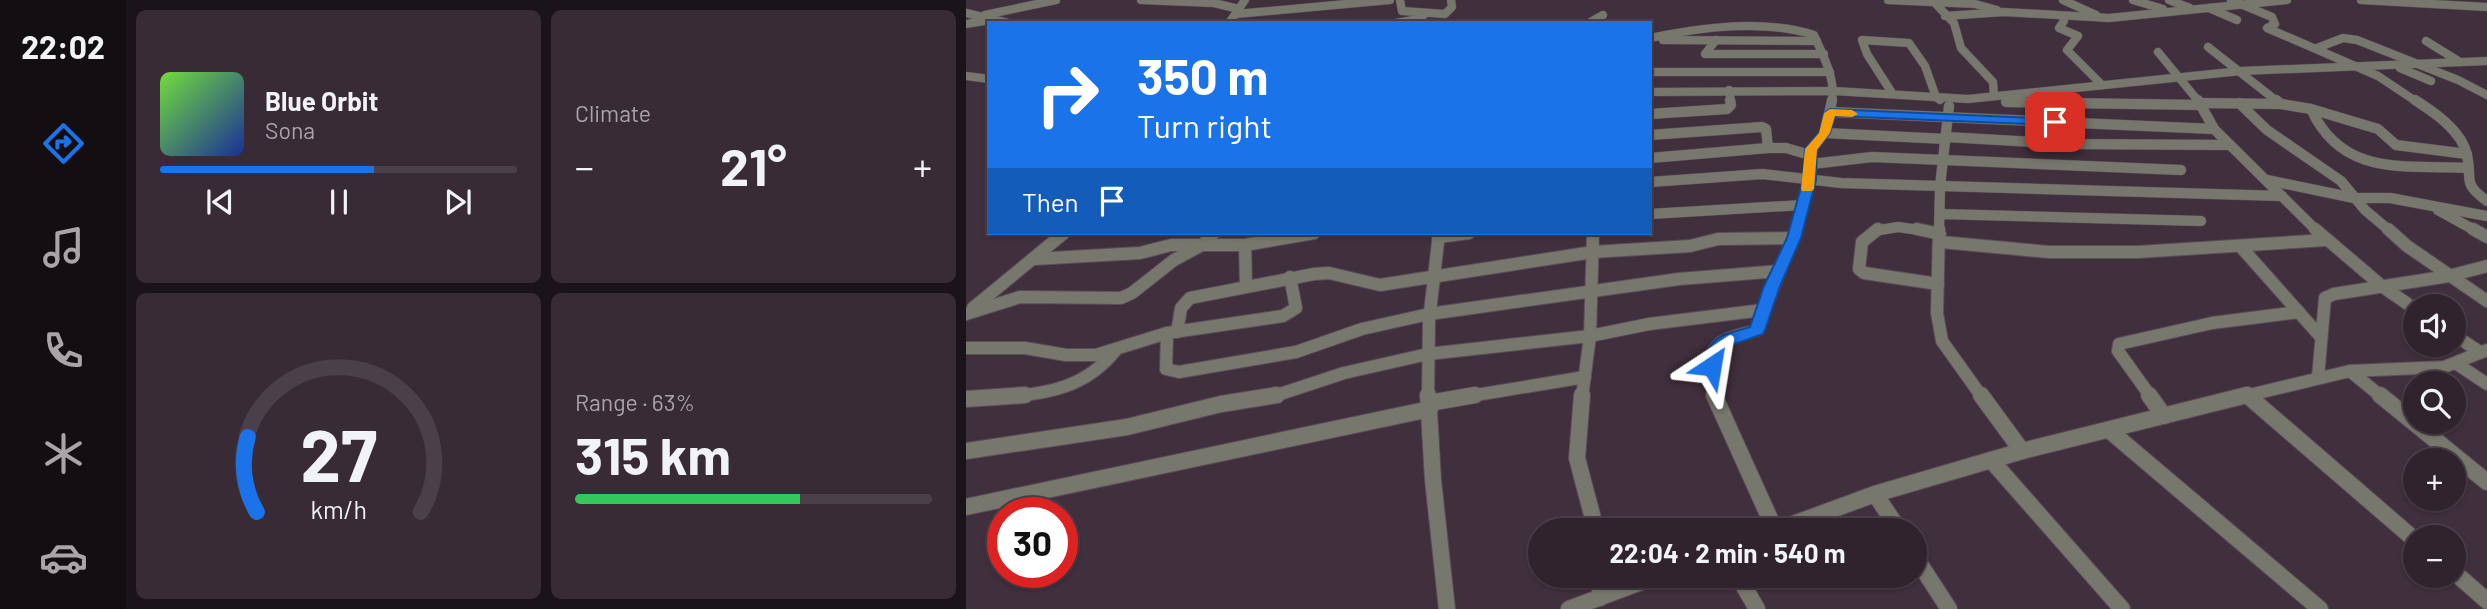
<!DOCTYPE html>
<html lang="en">
<head>
<meta charset="utf-8">
<style>
  body { margin:0; font-family:Barlow,sans-serif; background:#382b35; color:#f1f3f6; height:100vh; display:flex; flex-direction:column; font-size:26px; white-space:nowrap }
  * { box-sizing:border-box; margin:0 }
  p { font-size:23px; color:#a8a4aa }
  .icon { flex:none; width:38px; height:38px; fill:none; stroke:currentColor; stroke-width:2; stroke-linecap:round; stroke-linejoin:round }
  .map { position:relative; flex:1; overflow:hidden }
  .sheet { display:flex; flex-direction:column; gap:10px; padding:10px; background:#1a1319; width:840px }
  .sheet>* { flex:none }
  .guide { position:absolute; left:21px; top:21px; width:665px; height:214px; border-radius:0px; box-shadow:0 2px 5px #0004,0 0 0 2px #4b4049; background:#1a73e8; color:#fff; overflow:hidden }
  .fabs { position:absolute; left:1437px; top:294px; display:grid; gap:14px }
  .fabs a { display:grid; place-items:center; width:63px; height:63px; border-radius:50%; background:#30232d; box-shadow:0 2px 5px #0004,0 0 0 2px #4b4049; font-size:35px }
  .speed { position:absolute; left:21px; top:497px; display:flex; gap:14px; font-size:35px; font-weight:700; text-align:center }
  .speed>* { display:grid; place-content:center; width:91px; height:91px; border-radius:50%; background:#30232d; box-shadow:0 2px 5px #0004,0 0 0 2px #4b4049; line-height:1 }
  .speed .limit { border:10px solid #d22; background:#fff; color:#111 }
  .pin { position:absolute; display:grid; place-items:center; width:60px; height:60px; color:#fff; margin:-30px; border-radius:14px; box-shadow:0 4px 10px #0006 }
  .me { position:absolute; width:77px; margin:-38px; rotate:33deg; stroke-linejoin:round; filter:drop-shadow(0 0 5px #0008) }
  .turn { display:flex; align-items:center; gap:24px; height:147px; padding:0 35px; font-size:32px }
  .turn .icon { width:91px; height:91px; stroke-width:2.5 }
  .turn b { display:block; font-size:49px; line-height:60px }
  .then { display:flex; align-items:center; height:66px; padding:0 35px; background:#0003; gap:14px; font-size:26px }
  .big { font-size:52px; font-weight:700; line-height:1.1 }
  .sheet .card { flex:1; display:flex; flex-direction:column; justify-content:center; gap:10px; min-width:0; padding:0 24px; border-radius:10px; background:#382b35 }
  .sheet .dial { align-items:center; gap:0 }
  .dial svg { height:182px; overflow:visible; fill:none; stroke:#4b4049; stroke-width:7; stroke-linecap:round; text-anchor:middle }
  .dial text { fill:#f1f3f6; stroke:none }
  .song { display:flex; align-items:center; gap:21px }
  .cover { width:84px; height:84px; border-radius:10px; background:linear-gradient(135deg,hsl(100 70% 55%),hsl(230 70% 35%)) }
  .played { height:7px; border-radius:4px; background:linear-gradient(90deg,#1a73e8 60%,#4b4049 60%) }
  .keys { display:flex; justify-content:space-around; direction:ltr }
  .heat { display:flex; justify-content:space-between; align-items:center; font-size:38px; direction:ltr }
  .charge { height:10px; border-radius:5px; background:linear-gradient(90deg,#34c759 63%,#4b4049 0) }
  .sheet .tiles { flex:1; display:grid; gap:10px; grid-template-columns:repeat(2,1fr) }
  .trip { position:absolute; left:562px; top:518px; width:399px; height:70px; border-radius:35px; background:#30232d; box-shadow:0 2px 5px #0004,0 0 0 2px #4b4049; font-weight:700; line-height:70px; text-align:center }
  main { display:flex; flex:1; min-height:0 }
  .tabs { display:flex; flex-direction:column; width:126px; justify-content:space-around; align-items:center; background:#130e12; color:#a8a4aa }
  .tabs .icon { width:49px; height:49px }
  .tabs .on { color:#1a73e8 }
  .tabs b { font-size:32px; color:#f1f3f6 }
  .map>svg:first-child { display:block }
</style>
</head>
<body>
<main>
<nav class="tabs">
<b>22:02</b>
<svg class="icon on" aria-label="directions" viewBox="0 0 24 24"><path d="M12 3l9 9-9 9-9-9zM9 14v-3h6M13 9l2 2-2 2"/></svg>
<svg class="icon" aria-label="music" viewBox="0 0 24 24"><path d="M9 18V5l10-2v13"/><circle cx="6" cy="18" r="3"/><circle cx="16" cy="16" r="3"/></svg>
<svg class="icon" aria-label="phone" viewBox="0 0 24 24"><path d="M5 4h4l2 5-3 2q2 4 5 5l2-3 5 2v4C11 20 4 13 5 4z"/></svg>
<svg class="icon" aria-label="climate" viewBox="0 0 24 24"><path d="M12 3v18M4 7l16 10M4 17L20 7"/></svg>
<svg class="icon" aria-label="car" viewBox="0 0 24 24"><path d="M5 17H2v-5l4-1 3-4h7l3 4 3 1v5h-3M9 17h6M6 11h13"/><circle cx="7" cy="17" r="2"/><circle cx="17" cy="17" r="2"/></svg>
</nav>
<section class="sheet">
<div class="tiles">
<div class="card">
<div class="song"><i class="cover"></i><div><b>Blue Orbit</b><p>Sona</p></div></div>
<div class="played"></div>
<div class="keys"><svg class="icon" aria-label="previous" viewBox="0 0 24 24"><path d="M18 5L8 12l10 7zM5 5v14"/></svg><svg class="icon" aria-label="pause" viewBox="0 0 24 24"><path d="M8 5v14M16 5v14"/></svg><svg class="icon" aria-label="next" viewBox="0 0 24 24"><path d="M6 5l10 7-10 7zM19 5v14"/></svg></div>
</div>
<div class="card"><p>Climate</p>
<div class="heat"><a>−</a><b class="big">21°</b><a>+</a></div>
</div>
<div class="card dial"><svg viewBox="0 0 100 80">
<path d="M14 69A42 42 0 1 1 86 69"/>
<path d="M14 69A42 42 0 0 1 10 36" stroke="#1a73e8"/>
<text x="50" y="56" font-size="32" font-weight="700">27</text>
<text x="50" y="72" font-size="11">km/h</text>
</svg></div>
<div class="card"><p>Range · 63%</p><b class="big">315 km</b><div class="charge"></div></div>
</div>
</section>
<div class="map">
<svg width="1521" height="609" viewBox="0 0 1521 609">
  <rect width="100%" height="100%" fill="#402f3c"/>
  <g fill="none" stroke-linecap="round" stroke-linejoin="round">
    <defs>
      <g id="street-far3">
        <path d="M175,0L248,3L273,9"/>
        <path d="M434,0L436,11L479,14L486,7L485,0"/>
        <path d="M922,0L1009,4L1031,10"/>
        <path d="M966,0L988,23L995,48L1027,82L1028,95"/>
        <path d="M1097,0L1130,15"/>
        <path d="M1167,0L1197,9"/>
        <path d="M1203,0L1224,8"/>
        <path d="M1265,0L1306,17L1309,24L1301,28L1412,76L1451,102"/>
        <path d="M1395,0L1521,7"/>
        <path d="M1243,8L1271,20"/>
        <path d="M0,13L42,23"/>
        <path d="M270,14L424,0"/>
        <path d="M19,15L90,0"/>
        <path d="M979,16L1038,12L1143,18L1321,0"/>
        <path d="M1097,17L1098,21L1093,28L1112,36L1101,50L1136,85"/>
        <path d="M263,23L279,0"/>
        <path d="M430,23L453,19L459,14"/>
        <path d="M623,23L637,15"/>
        <path d="M0,24L24,20"/>
        <path d="M684,38C736,27 797,19 848,35C857,56 870,78 866,102"/>
        <path d="M697,40L851,41"/>
        <path d="M750,40L739,54H858"/>
        <path d="M1460,41L1494,62"/>
        <path d="M1242,47L1312,102"/>
        <path d="M1351,48L1377,38L1391,40L1492,80L1521,95"/>
        <path d="M1192,52L1233,102"/>
        <path d="M1434,68L1465,81"/>
        <path d="M684,72H864"/>
        <path d="M0,76L23,79"/>
        <path d="M763,90L765,102"/>
        <path d="M684,92L868,91L1002,99L1275,71L1521,61"/>
        <path d="M926,93L901,54L896,40L943,43L959,66L970,97L974,100"/>
      </g>
      <g id="street-far2">
        <path d="M1232,100L1248,129L1351,231"/>
        <path d="M1310,100L1315,104"/>
        <path d="M1449,100C1468,112 1496,131 1501,155C1507,181 1495,182 1521,201"/>
        <path d="M1040,102L1236,105"/>
        <path d="M1233,103L1315,104L1345,109L1412,129L1430,145L1501,154"/>
        <path d="M1273,103L1301,130L1375,181L1399,210L1424,231"/>
        <path d="M1345,109C1376,177 1438,165 1502,168"/>
        <path d="M864,112L1248,129"/>
        <path d="M684,114L761,109L765,105L764,100"/>
        <path d="M859,133L980,139"/>
        <path d="M684,135L796,127L800,129L802,148"/>
        <path d="M980,137L1101,144L1264,145"/>
        <path d="M684,158L802,148H820L844,155"/>
        <path d="M846,164L906,157L1215,170"/>
        <path d="M1301,180L1388,198H1424L1521,216"/>
        <path d="M684,182L796,174L875,183L1316,196"/>
        <path d="M1472,210L1510,231"/>
        <path d="M684,214L837,205"/>
        <path d="M974,214L1235,221"/>
        <path d="M830,231L843,180L845,149L859,133L866,100"/>
        <path d="M908,231L932,227L960,231"/>
        <path d="M973,231L974,186L983,106"/>
      </g>
      <g id="street-far1">
        <path d="M912,229L896,242L893,269L898,273L972,284"/>
        <path d="M951,229L974,234"/>
        <path d="M973,229L971,313L976,341L1016,397"/>
        <path d="M1349,229L1417,287L1449,309"/>
        <path d="M1422,229L1441,246L1521,301"/>
        <path d="M1507,229L1521,237"/>
        <path d="M248,233L236,245H279L348,233"/>
        <path d="M472,237L503,233"/>
        <path d="M975,242L1083,252H1172L1360,240"/>
        <path d="M279,245L280,286"/>
        <path d="M1275,247L1354,336"/>
        <path d="M68,259L174,253L205,245H232"/>
        <path d="M7,308L98,233"/>
        <path d="M0,314L54,297L155,298L166,293L208,260L236,245"/>
        <path d="M211,332L215,308L224,298L348,274L363,273L414,285L627,252L724,246L752,239L828,238"/>
        <path d="M201,333L200,369L213,372L330,352L396,329L463,314L713,279L814,271"/>
        <path d="M1488,335L1514,352"/>
        <path d="M0,348H59L100,355H130L201,333L317,316L330,308L324,277"/>
        <path d="M1491,364L1521,384"/>
        <path d="M1384,371L1416,397"/>
        <path d="M1352,377L1359,298L1368,294L1483,276L1521,266"/>
        <path d="M1279,394L1283,397"/>
        <path d="M37,397C82,394 120,387 149,351"/>
        <path d="M305,397L378,373L462,354L624,336L683,324L797,310"/>
        <path d="M462,397L463,321L473,233"/>
        <path d="M498,397L619,377"/>
        <path d="M616,397L624,336L627,233"/>
        <path d="M749,397C745,383 740,354 754,343C763,336 780,334 791,330L830,229"/>
        <path d="M1185,397L1152,351L1153,344L1246,323L1333,312"/>
        <path d="M1275,397L1384,371L1478,367L1521,350"/>
      </g>
      <g id="street">
        <path d="M462,395L467,480L481,609"/>
        <path d="M616,395L611,458L630,530"/>
        <path d="M748,395L809,530"/>
        <path d="M1015,395L1056,451"/>
        <path d="M1183,395L1198,416"/>
        <path d="M1281,395L1449,540"/>
        <path d="M1414,395L1521,482"/>
        <path d="M0,399L59,395"/>
        <path d="M463,403L509,395"/>
        <path d="M1144,431L1354,609"/>
        <path d="M0,451L161,427L255,404L311,395"/>
        <path d="M1025,460L1156,609"/>
        <path d="M909,494L933,530"/>
        <path d="M0,507L464,409"/>
        <path d="M811,530L909,494L1056,451L1281,395"/>
        <path d="M948,555L983,609"/>
        <path d="M1488,572L1521,601"/>
        <path d="M634,576V598"/>
        <path d="M772,576L791,609"/>
        <path d="M603,609L691,576"/>
      </g>
    </defs>
    <!-- street-far3 casing -->
    <use href="#street-far3" stroke="#5c4c59" stroke-width="9"/>
    <!-- street-far2 casing -->
    <use href="#street-far2" stroke="#5c4c59" stroke-width="11"/>
    <!-- street-far1 casing -->
    <use href="#street-far1" stroke="#5c4c59" stroke-width="14"/>
    <!-- street casing -->
    <use href="#street" stroke="#5c4c59" stroke-width="18"/>
    <!-- street-far3 -->
    <use href="#street-far3" stroke="#77776d" stroke-width="8"/>
    <!-- street-far2 -->
    <use href="#street-far2" stroke="#77776d" stroke-width="10"/>
    <!-- street-far1 -->
    <use href="#street-far1" stroke="#77776d" stroke-width="12"/>
    <!-- street -->
    <use href="#street" stroke="#77776d" stroke-width="16"/>
  </g>
  <!-- route -->
  <path fill="#1a73e8" stroke="#114b97" stroke-width="2" d="M864,109L1089,119L1095,122L1089,125L869,116L864,133L851,150L850,180L835,238L814,286L799,330L797,334L760,347L752,370H739L737,366C746,333 753,337 784,327L798,286L821,238L837,180L839,149L853,133L858,113Z"/>
  <!-- slow -->
  <path fill="#f59e0b" d="M864,109L886,110L892,114L886,117L869,116L864,133L851,150L848,189L846,191H836L835,189L839,149L853,133L858,113Z"/>
</svg>
<div class="fabs">
<a><svg class="icon" aria-label="sound" viewBox="0 0 24 24"><path d="M4 9h4l5-4v14l-5-4H4zM17 9q2 3 0 6"/></svg></a>
<a><svg class="icon" aria-label="search" viewBox="0 0 24 24"><circle cx="10" cy="10" r="6"/><path d="M15 15l6 6"/></svg></a>
<a>+</a>
<a>−</a>
</div>
<div class="speed"><div class="limit">30</div></div>
<div class="pin" style="left:1089px;top:122px;background:#d93025"><svg class="icon" aria-label="arrive" viewBox="0 0 24 24"><path d="M6 21V4h12l-3 4 3 4H6"/></svg></div>
<svg class="me" style="left:746px;top:366px" viewBox="-20 -20 40 40"><path d="M0-17L14 15 0 8-14 15z" fill="#1a73e8" stroke="#fff" stroke-width="4"/></svg>
<div class="trip">22:04 · 2 min · 540 m</div>
<div class="guide">
<div class="turn"><svg class="icon" aria-label="right" viewBox="0 0 24 24"><path d="M7 20v-9h11M14 6l5 5-5 5"/></svg><div><b>350 m</b>Turn right</div></div>
<div class="then">Then<svg class="icon" aria-label="arrive" viewBox="0 0 24 24"><path d="M6 21V4h12l-3 4 3 4H6"/></svg></div>
</div>
</div>
</main>
</body>
</html>
